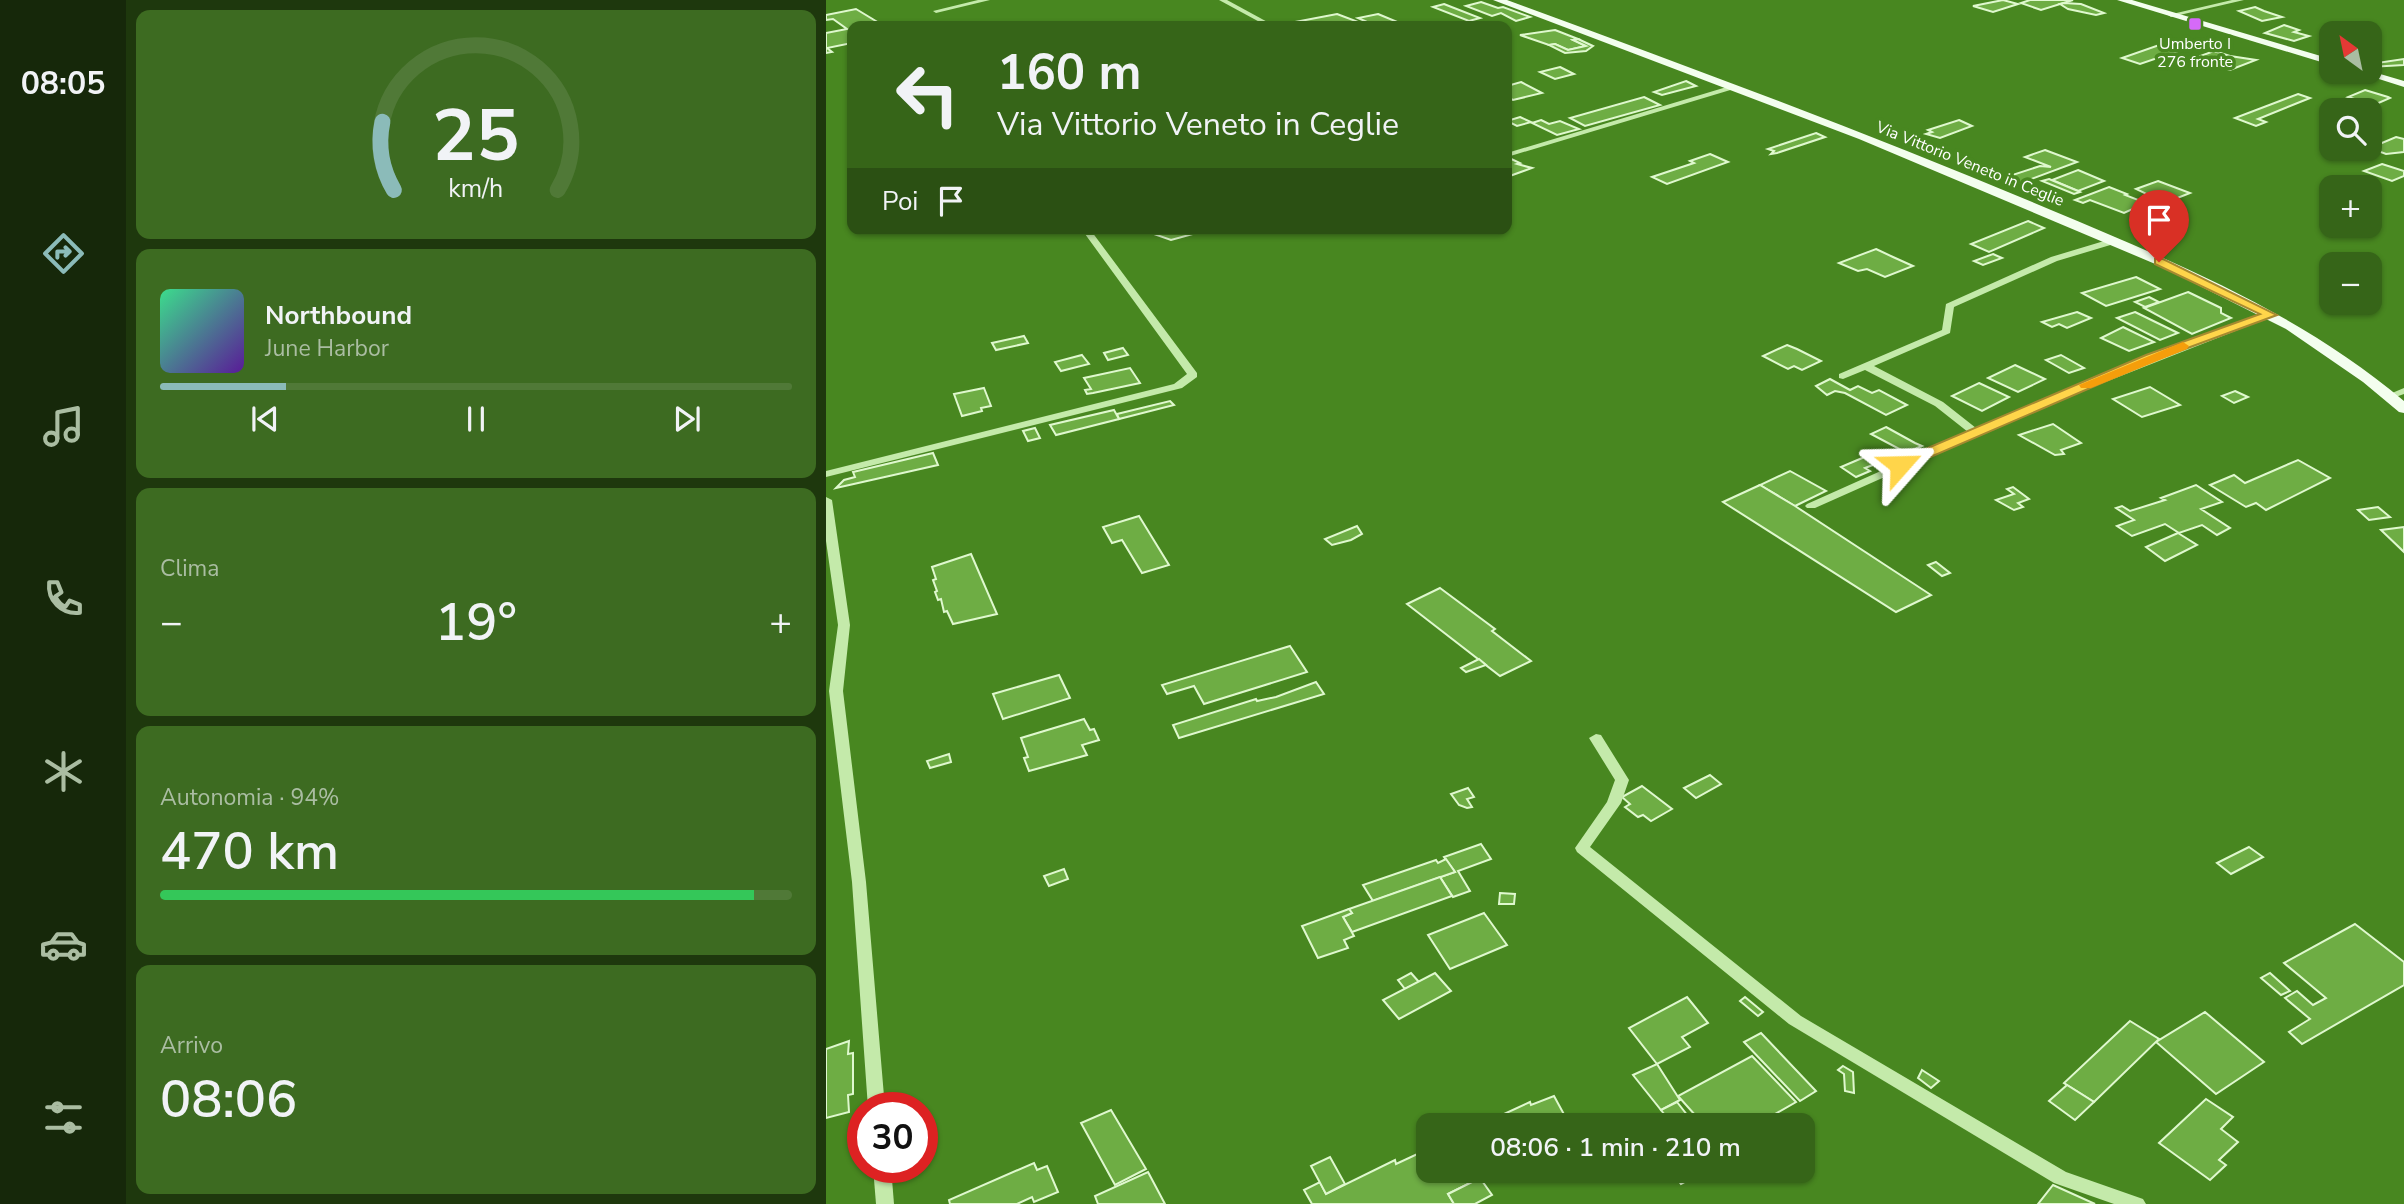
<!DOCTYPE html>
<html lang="it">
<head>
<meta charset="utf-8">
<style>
  body { margin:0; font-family:"Nunito Sans",sans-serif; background:#3d6b21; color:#f1f3f6; height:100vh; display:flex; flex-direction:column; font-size:26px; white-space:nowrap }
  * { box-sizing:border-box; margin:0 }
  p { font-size:23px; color:#aabda2 }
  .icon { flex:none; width:38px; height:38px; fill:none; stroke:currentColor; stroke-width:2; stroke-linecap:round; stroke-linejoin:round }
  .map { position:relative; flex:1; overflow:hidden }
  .sheet { display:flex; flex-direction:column; gap:10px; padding:10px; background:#1e380d; width:700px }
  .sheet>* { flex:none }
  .banner { position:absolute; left:21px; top:21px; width:665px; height:214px; border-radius:14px; box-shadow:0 2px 5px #0004; background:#366518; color:#f1f3f6; overflow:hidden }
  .needle { width:46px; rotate:327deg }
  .buttons { position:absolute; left:1493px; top:21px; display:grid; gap:14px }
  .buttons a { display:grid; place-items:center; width:63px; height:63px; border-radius:14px; background:#366518; box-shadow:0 2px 5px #0004; font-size:35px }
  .speed { position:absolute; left:21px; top:1092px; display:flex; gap:14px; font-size:35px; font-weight:700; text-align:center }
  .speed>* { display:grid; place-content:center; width:91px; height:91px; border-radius:50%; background:#366518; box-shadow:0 2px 5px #0004; line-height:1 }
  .speed .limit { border:10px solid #d22; background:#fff; color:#111 }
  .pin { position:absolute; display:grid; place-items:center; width:60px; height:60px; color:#fff; margin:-72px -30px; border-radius:50% 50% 50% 0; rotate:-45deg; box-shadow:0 0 7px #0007 }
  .pin .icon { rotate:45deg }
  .me { position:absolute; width:77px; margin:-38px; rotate:65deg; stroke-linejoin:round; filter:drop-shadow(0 0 5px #0008) }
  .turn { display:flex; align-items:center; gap:24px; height:147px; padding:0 35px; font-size:32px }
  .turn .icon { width:91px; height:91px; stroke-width:2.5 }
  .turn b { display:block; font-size:49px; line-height:60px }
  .then { display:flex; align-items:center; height:66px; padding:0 35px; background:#0003; gap:14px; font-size:26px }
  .big { font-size:52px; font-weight:600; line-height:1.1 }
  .sheet .card { flex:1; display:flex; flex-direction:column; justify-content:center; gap:10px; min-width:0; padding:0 24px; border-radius:14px; background:#3d6b21 }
  .sheet .dial { align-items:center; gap:0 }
  .dial svg { height:182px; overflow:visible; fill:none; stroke:#507937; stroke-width:7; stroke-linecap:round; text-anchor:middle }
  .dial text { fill:#f1f3f6; stroke:none }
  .song { display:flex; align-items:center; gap:21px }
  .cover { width:84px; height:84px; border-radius:10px; background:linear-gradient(135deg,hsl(150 70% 55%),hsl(270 70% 35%)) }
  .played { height:7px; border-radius:4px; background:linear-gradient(90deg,#8bbbb9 20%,#507937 20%) }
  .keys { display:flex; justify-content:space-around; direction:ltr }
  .heat { display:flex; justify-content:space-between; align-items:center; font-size:38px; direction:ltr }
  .charge { height:10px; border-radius:5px; background:linear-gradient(90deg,#34c759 94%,#507937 0) }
  .trip { position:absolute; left:590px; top:1113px; width:399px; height:70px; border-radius:14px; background:#366518; box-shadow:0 2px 5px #0004; font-weight:600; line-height:70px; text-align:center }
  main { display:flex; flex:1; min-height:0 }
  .tabs { display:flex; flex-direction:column; width:126px; justify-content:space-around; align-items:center; background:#16280a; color:#aabda2 }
  .tabs .icon { width:49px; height:49px }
  .tabs .selected { color:#8bbbb9 }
  .tabs b { font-size:32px; color:#f1f3f6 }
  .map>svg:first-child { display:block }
</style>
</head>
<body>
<main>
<nav class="tabs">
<b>08:05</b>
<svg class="icon selected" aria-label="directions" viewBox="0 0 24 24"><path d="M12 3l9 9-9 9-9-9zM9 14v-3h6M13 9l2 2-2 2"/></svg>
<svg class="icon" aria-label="music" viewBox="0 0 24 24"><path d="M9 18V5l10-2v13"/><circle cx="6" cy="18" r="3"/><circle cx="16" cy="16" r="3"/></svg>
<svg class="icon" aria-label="phone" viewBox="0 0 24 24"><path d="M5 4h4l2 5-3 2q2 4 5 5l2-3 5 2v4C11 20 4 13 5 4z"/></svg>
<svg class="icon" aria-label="climate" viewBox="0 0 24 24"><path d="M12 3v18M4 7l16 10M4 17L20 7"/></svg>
<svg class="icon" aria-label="car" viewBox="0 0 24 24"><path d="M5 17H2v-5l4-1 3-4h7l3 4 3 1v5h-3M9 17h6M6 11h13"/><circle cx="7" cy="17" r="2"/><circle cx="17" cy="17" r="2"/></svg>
<svg class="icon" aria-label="filters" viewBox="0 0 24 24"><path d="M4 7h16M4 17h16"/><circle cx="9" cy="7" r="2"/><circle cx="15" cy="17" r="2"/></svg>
</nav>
<section class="sheet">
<div class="card dial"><svg viewBox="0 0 100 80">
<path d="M14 69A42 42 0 1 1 86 69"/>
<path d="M14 69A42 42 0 0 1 9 39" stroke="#8bbbb9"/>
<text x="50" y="56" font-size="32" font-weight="700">25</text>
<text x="50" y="72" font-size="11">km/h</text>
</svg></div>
<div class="card">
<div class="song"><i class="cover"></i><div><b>Northbound</b><p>June Harbor</p></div></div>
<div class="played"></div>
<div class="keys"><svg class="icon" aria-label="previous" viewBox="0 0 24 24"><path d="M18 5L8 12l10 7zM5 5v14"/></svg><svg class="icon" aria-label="pause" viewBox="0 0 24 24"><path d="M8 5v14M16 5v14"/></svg><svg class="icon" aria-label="next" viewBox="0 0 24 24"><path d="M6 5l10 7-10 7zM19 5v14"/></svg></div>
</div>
<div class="card"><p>Clima</p>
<div class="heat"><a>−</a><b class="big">19°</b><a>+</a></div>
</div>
<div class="card"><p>Autonomia · 94%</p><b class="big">470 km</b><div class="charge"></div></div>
<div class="card"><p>Arrivo</p><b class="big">08:06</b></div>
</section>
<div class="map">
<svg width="1578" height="1204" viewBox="0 0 1578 1204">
  <rect width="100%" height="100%" fill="#488720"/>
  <!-- building -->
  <g fill="#6ead44" stroke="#dff8ce" stroke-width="2">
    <path d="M1177,0L1192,4L1167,12L1147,6Z"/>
    <path d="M1204,0H1247L1215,10L1195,3Z"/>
    <path d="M655,2L672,8L677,7L704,17L690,21L675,13L666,16L640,6Z"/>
    <path d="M1238,3L1255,4L1278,13L1270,15L1242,9L1234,4Z"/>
    <path d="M618,4L623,6L654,18L643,21L607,7Z"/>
    <path d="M1429,7L1438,11L1456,17L1436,21L1413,11Z"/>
    <path d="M30,9L58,26H26V43L1,48L6,52L0,53V33L21,29L7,19L0,20V15Z"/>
    <path d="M511,14L535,23L524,26H469L474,25L469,22Z"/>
    <path d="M552,14L569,21L550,26L532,18Z"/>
    <path d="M1458,25L1473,30L1468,32L1483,36L1468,41L1439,33Z"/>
    <path d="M729,30L752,39L747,40L760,46L742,50L729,44L723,45L694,35Z"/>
    <path d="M752,39L767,46L760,51L739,53L723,45L729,44L742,50L760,46L747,40Z"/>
    <path d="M1336,44L1355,50L1314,64L1296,58Z"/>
    <path d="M1388,51L1404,56L1430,60L1404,70L1369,58Z"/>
    <path d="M1578,59V65L1544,67V64Z"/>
    <path d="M734,67L748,74L729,79L714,72Z"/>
    <path d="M860,81L870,86L836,95L828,92Z"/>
    <path d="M695,82L716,93L687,100L681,97V86Z"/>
    <path d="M1539,90L1562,97L1564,98L1548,105L1522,97Z"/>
    <path d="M1472,94L1484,98L1432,119L1440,122L1430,126L1409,118Z"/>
    <path d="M818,97L834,105L759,126L744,118Z"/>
    <path d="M694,117L705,122L691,126L681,121Z"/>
    <path d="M715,120L723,124L734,121L753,129L731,135L706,123Z"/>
    <path d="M1133,120L1146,126L1114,138L1100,134L1106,132L1102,130Z"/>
    <path d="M990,133L999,137L951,153L945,154L948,151L942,149Z"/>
    <path d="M1570,137L1578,139V152L1560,154L1544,148Z"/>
    <path d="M1219,150L1251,162L1189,185L1174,179L1214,166L1225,167L1199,157Z"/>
    <path d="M884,154L902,162L841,184L826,177L868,163L864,161Z"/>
    <path d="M681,157L694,163L691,164L706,168L681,177Z"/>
    <path d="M1556,164L1578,171V176L1566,181L1538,171Z"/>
    <path d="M1252,170L1278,181L1252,191L1226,180Z"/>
    <path d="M1223,179L1252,191L1254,192L1248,194L1216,181Z"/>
    <path d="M1332,181L1364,193L1339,203L1310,189Z"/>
    <path d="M1283,187L1301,194L1299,195L1320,203L1298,213L1264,200L1257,203L1249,200Z"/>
    <path d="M1202,221L1218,228L1163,252L1145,244Z"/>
    <path d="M336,229H385L345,240L325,233Z"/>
    <path d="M1050,249L1067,257L1087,266L1059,277L1041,269L1032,271L1013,263Z"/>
    <path d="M1167,254L1176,258L1157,265L1148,261Z"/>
    <path d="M1310,277L1334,289L1280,306L1256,293Z"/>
    <path d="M1362,292L1395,308V313L1405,318L1366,334L1318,308Z"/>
    <path d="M1323,297L1333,302L1319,307L1309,302Z"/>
    <path d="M1251,312L1265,318L1241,328L1233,324L1226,327L1216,322Z"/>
    <path d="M1309,312L1352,333L1334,340L1291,318Z"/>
    <path d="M1297,327L1328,342L1303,351L1275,338Z"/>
    <path d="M198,336L202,343L170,350L166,343Z"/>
    <path d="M961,345L971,349L995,361L976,370L968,366L962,369L937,356Z"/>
    <path d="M297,348L302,355L282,360L278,353Z"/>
    <path d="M256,355L263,364L235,371L229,362Z"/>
    <path d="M1235,355L1258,368L1243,373L1220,360Z"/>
    <path d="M1189,365L1219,379L1192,392L1162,378Z"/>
    <path d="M304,368L314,383L267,393L261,394L259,390L265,389L258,378Z"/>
    <path d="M1004,379L1024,390L1032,386L1046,393L1053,390L1081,405L1060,415L1019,393L1009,391L1001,395L990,386Z"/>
    <path d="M1153,383L1183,397L1156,411L1126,396Z"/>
    <path d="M1324,387L1354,405L1316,417L1287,399Z"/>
    <path d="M158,388L165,406L155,408L156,411L136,416L128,394Z"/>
    <path d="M1409,391L1422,397L1408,403L1396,396Z"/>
    <path d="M344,401L348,405L293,419L291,414Z"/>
    <path d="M288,410L293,419L230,435L224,425Z"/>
    <path d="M1227,424L1255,443L1235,450L1238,454L1229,455L1193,435Z"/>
    <path d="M1060,427L1089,443L1096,446L1084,451H1077L1045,434Z"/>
    <path d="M209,428L214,438L202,441L197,431Z"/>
    <path d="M107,453L112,465L10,488L18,480L29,477L27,472Z"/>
    <path d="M1041,456L1052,463L1039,468L1044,471L1030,477L1015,467Z"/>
    <path d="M1472,460L1504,478L1440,510L1430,503L1420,507L1384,485L1408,475L1419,483Z"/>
    <path d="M964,471L1000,491L969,506L934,485Z"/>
    <path d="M934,485L969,506L1105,595L1070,612L897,502Z"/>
    <path d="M1370,485L1396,502L1375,509L1404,528L1391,535L1376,525L1353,533L1339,524L1306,536L1291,526L1308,520L1290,508L1296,506L1304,511L1339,500L1335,498Z"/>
    <path d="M1187,487L1203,499L1192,503L1197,507L1188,510L1170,500L1188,494L1181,489Z"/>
    <path d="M1552,507L1564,517L1543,520L1532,510Z"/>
    <path d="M313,516L343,565L316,573L296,540L286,543L277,527Z"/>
    <path d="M531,526L536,534L525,540L506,545L499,539Z"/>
    <path d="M1578,527V552L1555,530Z"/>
    <path d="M1352,533L1371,545L1339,561L1320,547Z"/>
    <path d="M145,554L171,614L127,624L121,611L118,612L115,599L112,600L109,592L111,591L107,580L110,579L106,567Z"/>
    <path d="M1110,562L1124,573L1116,576L1102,565Z"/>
    <path d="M614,588L669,629L666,631L705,661L674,676L581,604Z"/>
    <path d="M464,646L481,672L378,704L368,686L341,694L336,685Z"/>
    <path d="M653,659L660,665L640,672L635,668Z"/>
    <path d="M233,675L244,698L177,719L167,694Z"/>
    <path d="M490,682L498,694L353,738L347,725L430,699L431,701L450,697Z"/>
    <path d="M258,719L264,730L268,729L273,740L256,745L261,755L203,771L198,758L202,757L195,738Z"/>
    <path d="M123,754L125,762L104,768L101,761Z"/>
    <path d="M884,775L895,784L870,798L858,788Z"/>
    <path d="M816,786L846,809L825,821L817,815L812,817L799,807L804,804L796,797Z"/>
    <path d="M642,788L648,797L641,799L646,807L641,808L633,805L625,794Z"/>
    <path d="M655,844L665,859L632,871L644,891L627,897L614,877L629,872L618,857Z"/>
    <path d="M1423,847L1437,857L1405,874L1391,863Z"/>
    <path d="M620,859L629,872L547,901L537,885L610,860L612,863Z"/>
    <path d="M238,869L242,879L223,886L218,876Z"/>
    <path d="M614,877L626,896L526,932L517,917L526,913L523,909Z"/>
    <path d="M674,893L689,894L688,904H673Z"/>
    <path d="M523,909L526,913L517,917L528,936L518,940L522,948L492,958L476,926Z"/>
    <path d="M658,913L681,945L624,969L602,935Z"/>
    <path d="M1529,924L1578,962V985L1476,1044L1463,1032L1484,1019L1459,998L1471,991L1487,1005L1500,998L1458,963Z"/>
    <path d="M585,973L593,982L579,989L572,980Z"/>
    <path d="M609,973L625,991L573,1019L557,1000Z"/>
    <path d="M1444,973L1464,991L1455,995L1435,978Z"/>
    <path d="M861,997L882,1023L856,1037L864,1047L831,1064L803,1028Z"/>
    <path d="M919,997L937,1012L932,1016L914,1001Z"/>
    <path d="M1379,1012L1438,1062L1390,1094L1330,1042Z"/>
    <path d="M1304,1021L1333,1039L1268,1102L1238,1083Z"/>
    <path d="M935,1033L990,1091L974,1101L918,1042Z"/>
    <path d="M23,1041L22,1054L27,1053V1094L22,1095L23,1112L0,1118V1049Z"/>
    <path d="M926,1056L970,1102L930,1125H878L852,1096Z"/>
    <path d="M831,1064L854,1100L835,1110L807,1075Z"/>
    <path d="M1017,1066L1027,1072L1028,1093L1019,1091L1018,1074L1012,1070Z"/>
    <path d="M1096,1070L1113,1081L1105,1088L1092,1078Z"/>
    <path d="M1241,1085L1268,1102L1249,1120L1223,1101Z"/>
    <path d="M728,1096L740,1118L733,1125H668L665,1120L704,1102L705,1105Z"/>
    <path d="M1380,1099L1407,1117L1395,1129L1412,1142L1393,1160L1400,1165L1384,1180L1333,1143Z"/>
    <path d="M851,1102L869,1125H847L835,1110Z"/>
    <path d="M285,1110L320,1169L289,1185L255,1123Z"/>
    <path d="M602,1149V1171H633L636,1175L650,1171L654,1178L622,1194L628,1204H486L478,1190L494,1182L500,1194L569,1160L570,1164Z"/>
    <path d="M504,1157L519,1184L500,1194L485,1166Z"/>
    <path d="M208,1163L211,1170L221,1166L232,1192L208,1202L206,1197L191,1204H124L123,1200Z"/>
    <path d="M845,1171H879L855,1184Z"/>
    <path d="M322,1172L339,1204H272L269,1196Z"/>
    <path d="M654,1178L666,1195L649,1204H628L622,1194Z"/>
    <path d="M1227,1185L1269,1204H1212Z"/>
  </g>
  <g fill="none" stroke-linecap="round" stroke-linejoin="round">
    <!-- minor -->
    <g fill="#c4eaaa" fill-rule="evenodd">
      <path d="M152,0H164L110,13L107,11Z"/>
      <path d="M393,0H401L449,26H441Z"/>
      <path d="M1406,0H1418L1345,17L1342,15Z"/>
      <path d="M904,86L911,88L681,157V153Z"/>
      <path d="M259,229H267L266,232L371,373V377L356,388L0,477V471L348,384L361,374L259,234Z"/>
      <path d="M1288,238L1291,239V243L1231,261L1128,307L1124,333L1048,366L1117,402L1150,428C1246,387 1343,349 1442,313H1448L1450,315L1216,407L989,508H981L979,506L981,504L1142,432L1109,406L1039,370L1017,379L1013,378V374L1116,330L1120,304L1225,257Z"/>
      <path d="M1578,388V394L1564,399L1559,396Z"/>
      <path d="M0,497L6,500L24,625L17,691L40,882L59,1108H42L26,882L3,691L12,625L0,541Z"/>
      <path d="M770,734L775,735L803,780L795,803L764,847L975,1016L1240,1172L1317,1199L1320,1204H1288L1228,1183L963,1024L751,852L749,848L781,802L789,780L763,738Z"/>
      <path d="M47,1167H65L68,1204H50Z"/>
    </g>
    <!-- major -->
    <g fill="#f3feee" fill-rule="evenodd">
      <path d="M667,0H681C863,67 1046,134 1225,210C1349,262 1474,313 1578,401V413L1573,412L1537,382L1460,329L1334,266L1033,139Z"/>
      <path d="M1291,0H1306L1505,59V65Z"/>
      <path d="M1544,71L1578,81V87L1531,72Z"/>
    </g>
  </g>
  <!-- route -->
  <path fill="#ffd54a" stroke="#a68a30" stroke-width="2" d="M1329,259H1337L1451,315L1329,360L1079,468H1069V462L1320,355L1434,314L1329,264Z"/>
  <!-- slow -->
  <path fill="#f59e0b" d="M1357,342L1363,346L1361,349L1265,388H1255L1253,385Z"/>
  <!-- markers -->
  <rect fill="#d56af8" stroke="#488720" stroke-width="2.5" x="1362" y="17" width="14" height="14" rx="3.5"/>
  <g text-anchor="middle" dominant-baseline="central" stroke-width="7" stroke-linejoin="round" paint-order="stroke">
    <!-- far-poi labels -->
    <g font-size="16" fill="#fff" stroke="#488720">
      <text x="1369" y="44">Umberto I<tspan x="1369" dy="18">276 fronte</tspan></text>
    </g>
    <!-- far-street labels -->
    <g font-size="16" fill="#fff" stroke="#488720">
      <text transform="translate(1144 164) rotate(22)">Via Vittorio Veneto in Ceglie</text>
    </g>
  </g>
</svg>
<div class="buttons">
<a><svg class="needle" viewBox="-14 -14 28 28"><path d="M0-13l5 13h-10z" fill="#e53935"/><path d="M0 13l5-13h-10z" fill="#aabda2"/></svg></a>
<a><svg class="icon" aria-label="search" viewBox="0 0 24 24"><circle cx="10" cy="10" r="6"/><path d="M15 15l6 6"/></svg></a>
<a>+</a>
<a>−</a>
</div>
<div class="speed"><div class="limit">30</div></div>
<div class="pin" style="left:1333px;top:262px;background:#d93025"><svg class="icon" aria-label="arrive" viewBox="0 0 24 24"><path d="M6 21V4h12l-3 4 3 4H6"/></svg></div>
<svg class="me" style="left:1074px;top:465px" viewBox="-20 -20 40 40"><path d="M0-17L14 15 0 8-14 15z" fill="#ffd54a" stroke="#fff" stroke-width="4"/></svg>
<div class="trip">08:06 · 1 min · 210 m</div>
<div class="banner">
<div class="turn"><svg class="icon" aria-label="left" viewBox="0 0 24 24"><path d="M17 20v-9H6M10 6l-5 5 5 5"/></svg><div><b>160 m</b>Via Vittorio Veneto in Ceglie</div></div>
<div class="then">Poi<svg class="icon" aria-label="arrive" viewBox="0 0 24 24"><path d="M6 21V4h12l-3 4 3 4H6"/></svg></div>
</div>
</div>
</main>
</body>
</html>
